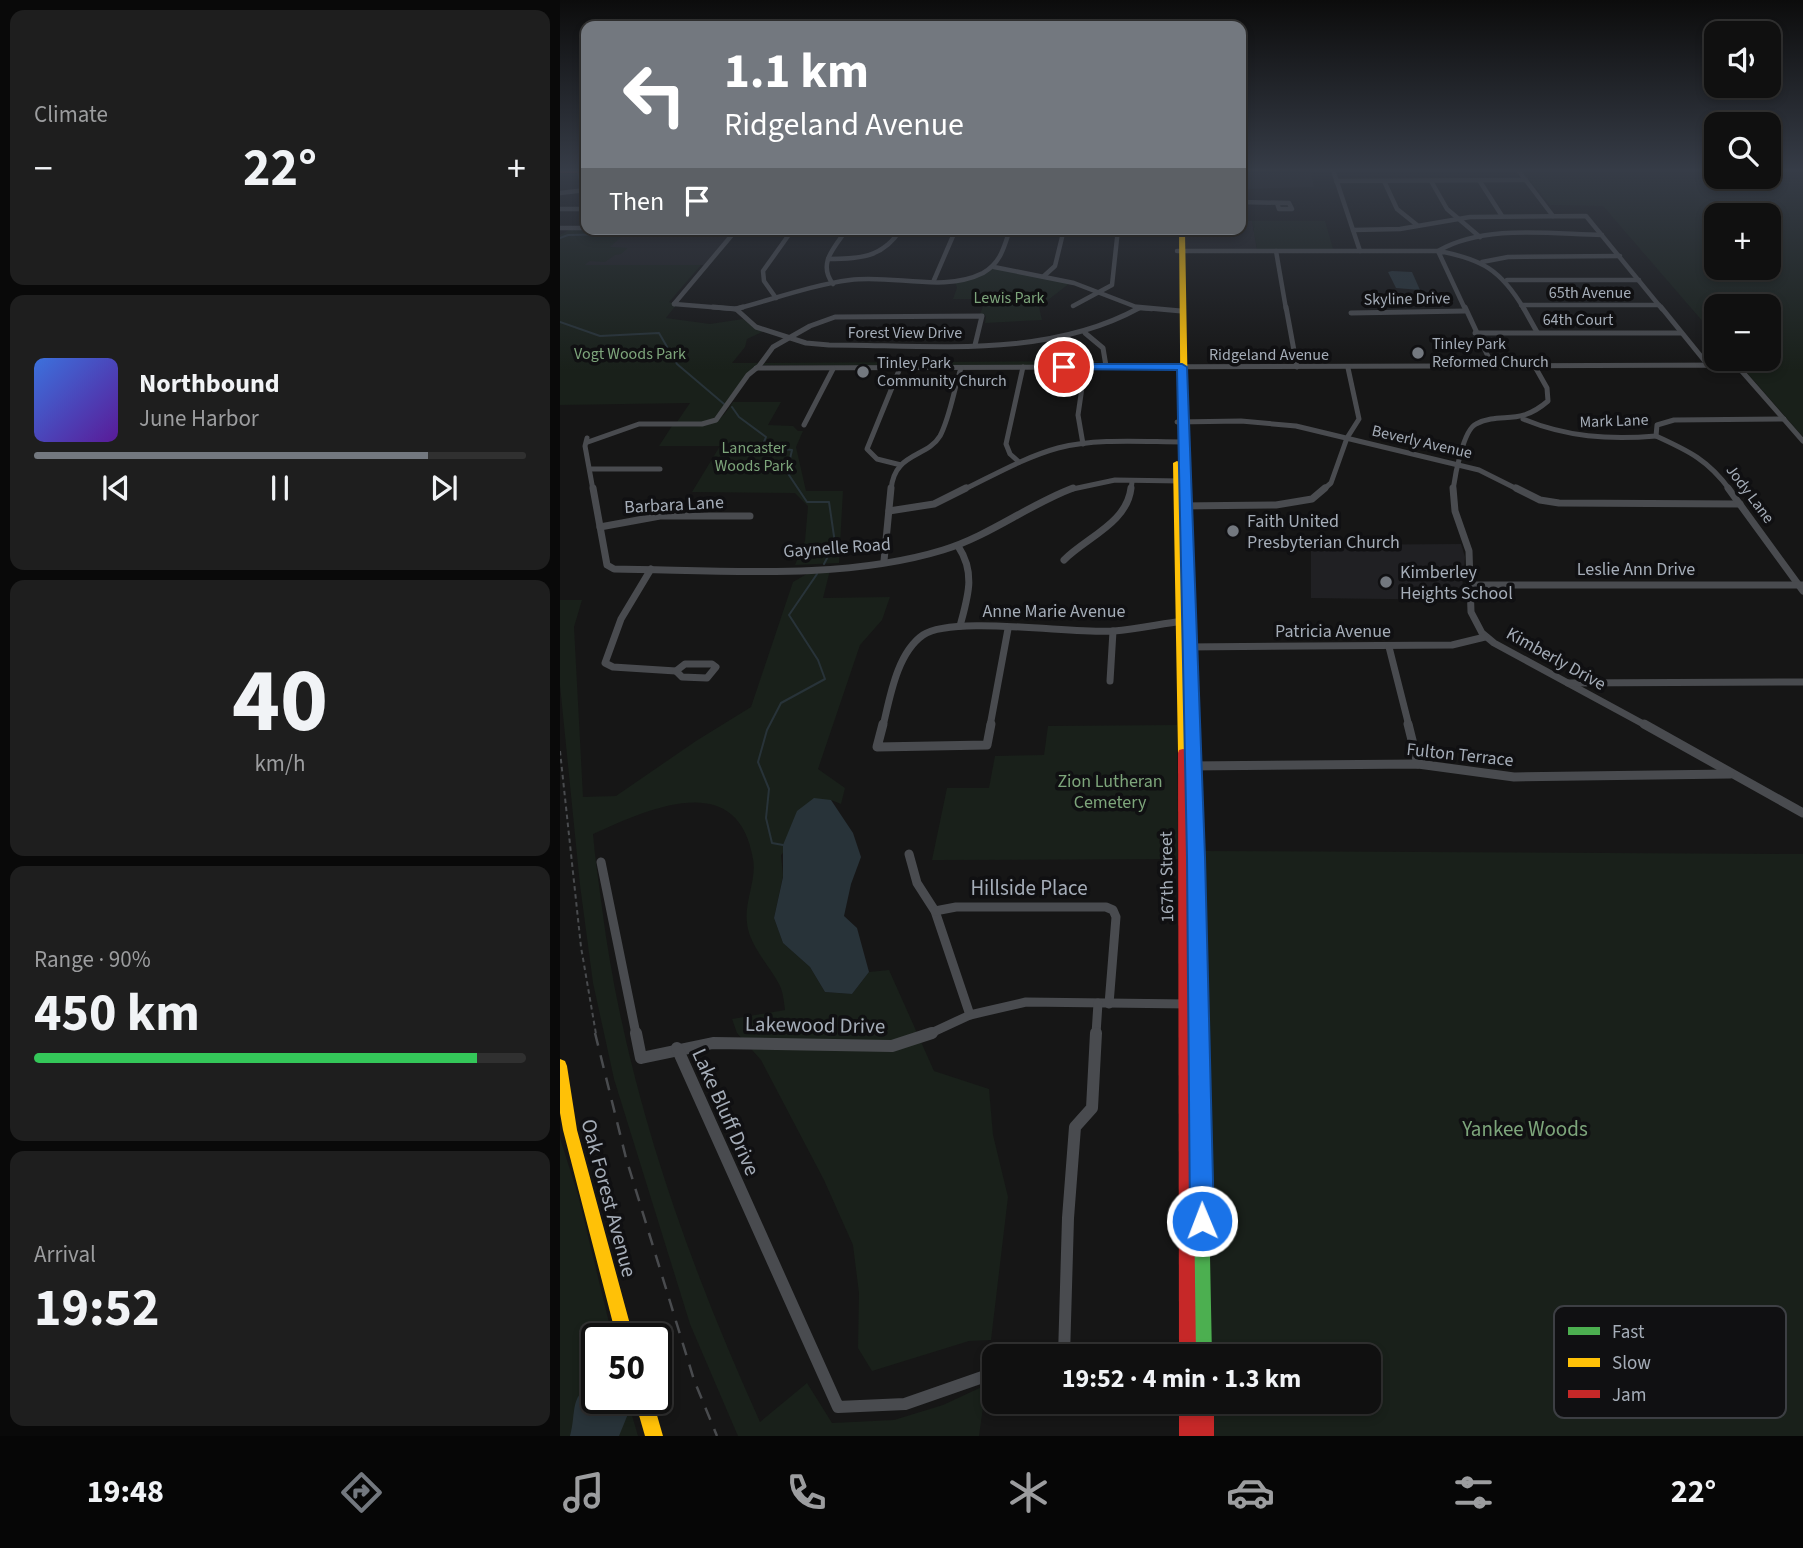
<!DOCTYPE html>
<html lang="en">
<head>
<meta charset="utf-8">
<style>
  body { margin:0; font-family:"Source Sans 3",sans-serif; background:#1e1e1e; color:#f1f3f6; height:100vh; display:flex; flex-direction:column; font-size:26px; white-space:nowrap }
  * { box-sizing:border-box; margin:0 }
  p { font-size:23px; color:#9c9d9f }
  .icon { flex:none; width:38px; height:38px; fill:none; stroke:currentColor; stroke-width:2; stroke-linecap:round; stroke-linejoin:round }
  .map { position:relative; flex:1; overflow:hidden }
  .details { display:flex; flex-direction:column; gap:10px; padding:10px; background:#090909; width:560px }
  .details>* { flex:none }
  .hud { position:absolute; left:21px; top:21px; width:665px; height:214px; border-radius:14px; box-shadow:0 4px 10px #0003,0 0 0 2px #303030; background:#73787f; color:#fff; overflow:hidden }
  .buttons { position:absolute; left:1144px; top:21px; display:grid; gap:14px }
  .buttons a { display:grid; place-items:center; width:77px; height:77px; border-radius:14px; background:#101010; box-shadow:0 4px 10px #0003,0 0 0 2px #303030; font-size:35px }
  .speed { position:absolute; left:21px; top:1323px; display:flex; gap:14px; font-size:35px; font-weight:700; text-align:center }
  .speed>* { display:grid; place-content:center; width:91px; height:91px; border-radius:50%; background:#101010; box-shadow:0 4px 10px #0003,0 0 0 2px #303030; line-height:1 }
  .speed .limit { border:4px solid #111; border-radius:10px; background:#fff; color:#111 }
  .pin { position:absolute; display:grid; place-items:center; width:60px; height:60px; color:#fff; margin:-30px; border:4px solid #fff; border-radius:50%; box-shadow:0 2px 7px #0007 }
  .me { position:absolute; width:77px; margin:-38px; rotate:359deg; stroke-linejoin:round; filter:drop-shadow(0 0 5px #0008) }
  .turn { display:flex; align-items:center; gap:24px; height:147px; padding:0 28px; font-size:32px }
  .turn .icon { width:91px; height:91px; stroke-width:2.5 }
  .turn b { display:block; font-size:49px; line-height:60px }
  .then { display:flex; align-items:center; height:66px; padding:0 28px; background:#0003; gap:14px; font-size:26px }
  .big { font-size:52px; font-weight:700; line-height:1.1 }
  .details .tile { flex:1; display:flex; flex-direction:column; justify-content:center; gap:10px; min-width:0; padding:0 24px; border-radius:14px; background:#1e1e1e }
  .details .dial { align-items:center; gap:0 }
  .dial b { font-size:91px; line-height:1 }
  .song { display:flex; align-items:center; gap:21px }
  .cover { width:84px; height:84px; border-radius:10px; background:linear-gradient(135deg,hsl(220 70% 55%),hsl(270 70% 35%)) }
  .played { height:7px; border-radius:4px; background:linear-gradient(90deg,#73787f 80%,#303030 80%) }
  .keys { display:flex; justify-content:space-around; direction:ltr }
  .heat { display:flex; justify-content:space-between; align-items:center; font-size:38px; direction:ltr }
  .charge { height:10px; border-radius:5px; background:linear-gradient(90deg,#34c759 90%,#303030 0) }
  .trip { position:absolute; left:422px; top:1344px; width:399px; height:70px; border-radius:14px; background:#101010; box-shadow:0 4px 10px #0003,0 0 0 2px #303030; font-weight:700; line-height:70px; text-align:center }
  .dock { display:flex; height:112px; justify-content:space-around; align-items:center; background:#060606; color:#9c9d9f }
  .dock .icon { width:49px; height:49px }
  .dock .active { color:#73787f }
  .dock b { font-size:32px; color:#f1f3f6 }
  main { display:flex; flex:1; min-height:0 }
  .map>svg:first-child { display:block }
</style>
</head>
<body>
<main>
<section class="details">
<div class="tile"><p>Climate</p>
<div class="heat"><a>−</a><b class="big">22°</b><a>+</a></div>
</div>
<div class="tile">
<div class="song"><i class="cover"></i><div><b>Northbound</b><p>June Harbor</p></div></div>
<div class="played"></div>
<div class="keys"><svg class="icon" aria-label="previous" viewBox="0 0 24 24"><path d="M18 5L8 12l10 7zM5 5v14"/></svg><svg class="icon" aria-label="pause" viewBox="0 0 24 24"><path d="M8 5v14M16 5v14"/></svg><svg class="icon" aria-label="next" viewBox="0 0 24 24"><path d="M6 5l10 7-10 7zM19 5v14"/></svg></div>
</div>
<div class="tile dial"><b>40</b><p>km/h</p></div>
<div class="tile"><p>Range · 90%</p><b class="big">450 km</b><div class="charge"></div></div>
<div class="tile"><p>Arrival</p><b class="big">19:52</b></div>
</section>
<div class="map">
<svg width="1243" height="1436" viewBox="0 0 1243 1436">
  <rect width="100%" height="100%" fill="#161616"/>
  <!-- built -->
  <g fill="#202023">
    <path d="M681,173H751L754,187L681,189Z"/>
    <path d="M681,221H692L697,249H626V229H681Z"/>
    <path d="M89,229H175L145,265H24L61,236Z"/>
    <path d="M901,544L905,557L901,600L751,598V551L758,545Z"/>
  </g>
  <!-- green -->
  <g fill="#19201a" fill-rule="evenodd">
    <path d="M1012,170H1157V177H1209V170H1243V437L1175,359H1209V306H1157V338L1043,206L990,205L963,172ZM1157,215H1209V268H1157Z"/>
    <path d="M692,221H765L773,249H697Z"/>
    <path d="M11,229H89L61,237L50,247L68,248L61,254L55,255L45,262L29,261L25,265H141L109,302L116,305L106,318L150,324L183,319L202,332L187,339L185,347L172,363H199C181,377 167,418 146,422C137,423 127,422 117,422L130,403L0,405V235Z"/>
    <path d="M434,268L510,283L479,307L482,320L425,323L426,316L420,314L424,304L415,299H393L397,288L395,281L417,276Z"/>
    <path d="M542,361L516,366L203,365L205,363Z"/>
    <path d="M173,402H221L208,425L233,426L238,431H243L236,447L246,491H283L279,563L235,565L245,541L248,506L235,493L132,492L160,446H99L112,426C143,426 155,431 173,402Z"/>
    <path d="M270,570L263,598L330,597L322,620L300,645L258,769L285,788L281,804L271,800L221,855L223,876L214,918L223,943L250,967L265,992L292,994L309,972L329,970L374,1071L429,1089L433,1135L448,1197L431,1340L409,1341L312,1371L298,1348L299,1293L293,1245L264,1180L201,1060L177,1033L172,1019L225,1010C224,1002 223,991 219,984C209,965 189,945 187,923C184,902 197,879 193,859C178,767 88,809 33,834C35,859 39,884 42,908C65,1087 126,1258 200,1422L247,1383L272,1423L334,1420L383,1405L426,1385L419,1436H178L130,1324L54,1079L33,983L20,885L0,685V600H22L14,627L23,797L56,796L136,741L191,707L233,582L252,571Z"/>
    <path d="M617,725L618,859L372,860L387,788H429L435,756L484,755L488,726Z"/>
    <path d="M640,851L1243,854V1436H651L650,1402H808V1356H649Z"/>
    <path d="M0,1138L18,1195L53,1339H37V1398H67L78,1436H0Z"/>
  </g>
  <!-- water -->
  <g fill="#283339">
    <path d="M832,271L852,272L860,290L836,288L828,272Z"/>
    <path d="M254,798L271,800L293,833L301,857L291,884L284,916L297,928L309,972L292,994L265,992L250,967L223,943L214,918L223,877V845L237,811Z"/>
    <path d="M37,1383V1398H65L70,1409L59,1436H10C17,1412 8,1393 37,1383Z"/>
  </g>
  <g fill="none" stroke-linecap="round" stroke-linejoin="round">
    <!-- stream -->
    <g stroke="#283339" stroke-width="2">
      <path d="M0,238L8,235L64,234L80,229"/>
      <path d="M0,322L40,336L99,333L117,364L164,404"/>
      <path d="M172,407L179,417L206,437L202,447L232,450L227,472L247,502H269L275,543L264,564"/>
      <path d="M223,845L212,843L206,818L209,789L198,762L207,730L221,703L265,679L258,660L229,615L257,574"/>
    </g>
    <!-- street-far4 -->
    <g stroke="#494b4f" stroke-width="4.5">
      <path d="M773,170L800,251"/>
      <path d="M958,170L993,216"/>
      <path d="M19,172L24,189"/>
      <path d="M919,180L942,216"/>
      <path d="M776,181L966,180"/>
      <path d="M824,181L837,209L857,225"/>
      <path d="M871,181L887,209L920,237"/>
      <path d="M0,193L26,190"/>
      <path d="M681,202L729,203L732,209H719L717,203"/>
      <path d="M0,209H26"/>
      <path d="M0,228H26"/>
      <path d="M793,230L840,229L910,217L1026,216L1102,309"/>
      <path d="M617,251H878C925,224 990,234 1042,235"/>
      <path d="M716,251L726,309"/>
      <path d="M268,259C299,259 323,258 341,229"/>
      <path d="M922,262L948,257L1060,256"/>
      <path d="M434,267L514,283L579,308L592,309"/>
      <path d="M484,276L495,266L504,229"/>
      <path d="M374,280L396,229"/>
      <path d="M947,280H1079"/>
      <path d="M273,284C257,263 275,247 287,229"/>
      <path d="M216,298L204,281L203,271L233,229"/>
      <path d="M114,304L175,309"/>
      <path d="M114,304L177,229"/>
      <path d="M961,305H1099"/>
      <path d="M513,306L552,285L558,229"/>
      <path d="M176,309C214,299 252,285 290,280C333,274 383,293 423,273C441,263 444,247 450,229"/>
      <path d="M905,309L878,251C922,259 941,270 964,309"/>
    </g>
    <!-- street-far3 -->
    <g stroke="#494b4f" stroke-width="5">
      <path d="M153,307L176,309L196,327L246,343L269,345C372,345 486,359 579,308"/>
      <path d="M577,307L621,311"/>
      <path d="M726,307L737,367"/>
      <path d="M905,307L932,365"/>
      <path d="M963,307L977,332"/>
      <path d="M1101,307L1148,365"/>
      <path d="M176,309L183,307"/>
      <path d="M791,313L905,311"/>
      <path d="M525,333L543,348L546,366"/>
      <path d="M915,333H1121"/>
      <path d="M196,368L1173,365L1179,368L1243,441"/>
      <path d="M340,368L307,449L317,459L341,465"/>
      <path d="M963,419C1006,437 1049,440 1096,436L1097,425L1114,420L1224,419"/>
      <path d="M617,422L681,421L736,426L919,470L959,490"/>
      <path d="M244,425L273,369"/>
      <path d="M1096,436C1129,451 1148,460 1170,490"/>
      <path d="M27,438L25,446L33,490"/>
      <path d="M28,442L79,424H142L156,420L188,375L199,366L213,347L250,326L275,317L422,316L415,345"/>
      <path d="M523,444L518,415L525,367"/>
      <path d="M459,462L450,454L446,444L463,367"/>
      <path d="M30,469H100"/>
      <path d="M331,490C334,452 367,458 380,436C390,417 394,389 401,368"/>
      <path d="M403,490C434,475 465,457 498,448C538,438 583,442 624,442"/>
      <path d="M508,490L555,480L621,481"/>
      <path d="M571,490L572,482"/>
      <path d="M763,490L771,483L787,438L799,419L788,368"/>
      <path d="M893,490C895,476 903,430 916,424C942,411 958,427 988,401L987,388L974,365"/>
    </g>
    <!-- street-far2 -->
    <g stroke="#494b4f" stroke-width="7">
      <path d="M33,488L47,565L54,569C159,570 282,581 383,550C429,536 468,505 513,488"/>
      <path d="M893,488L895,511L909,551L911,612L922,633L934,643L1087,726"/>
      <path d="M956,488L980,500L999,503L1180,504"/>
      <path d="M1168,488L1243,591"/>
      <path d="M620,506L716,505L752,499L765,488"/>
      <path d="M329,511L374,504L406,488"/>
      <path d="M40,527L100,516H190"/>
      <path d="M398,546C416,573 408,596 400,626"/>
      <path d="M504,560C527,537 567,523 571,488"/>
      <path d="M324,561L331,488"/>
      <path d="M91,569L61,619L45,663L53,667L116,671"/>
      <path d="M909,585H1243"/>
      <path d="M625,647L892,645L925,637"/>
      <path d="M829,647L849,726"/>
      <path d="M125,664H152L156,667L147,678L122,677L116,671Z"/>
      <path d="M550,681L553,631"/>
      <path d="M1008,683L1243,682"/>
      <path d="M323,726C330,697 337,653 363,635C392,615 514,634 554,631C577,629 600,624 623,621"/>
      <path d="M430,726L448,629"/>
    </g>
    <!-- street-far1 -->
    <g stroke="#494b4f" stroke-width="9">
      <path d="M323,724L317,747L427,745L431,724"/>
      <path d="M848,724L858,764"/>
      <path d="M1084,724L1243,813"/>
      <path d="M628,766L858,764L954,777L1170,774"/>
      <path d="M349,854L357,883L375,911L410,1015"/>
      <path d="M41,862L76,1034"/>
      <path d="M375,911L396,907H546L553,910L556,917L549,1004"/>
      <path d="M369,1034L410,1015L466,1002L628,1004"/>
      <path d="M536,1034L538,1003"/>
    </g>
    <!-- street -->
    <g stroke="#494b4f" stroke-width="12">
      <path d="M76,1033L81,1058L153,1043L332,1046L372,1033"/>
      <path d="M117,1048L278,1407L345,1404L434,1373"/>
      <path d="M504,1356L508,1218L515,1127L532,1108L536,1033"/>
    </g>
    <!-- fast -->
    <path fill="#4caf50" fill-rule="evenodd" d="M631,718L635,719L636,722L642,857L652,1356H635L630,857L626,722L627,719Z"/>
    <!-- slow -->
    <g fill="#ffc107" fill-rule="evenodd">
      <path d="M681,169H982L681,171Z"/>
      <path d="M619,229H625L631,583L636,722L635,725H628V753L627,756H619L618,753L613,463L617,461L621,463Z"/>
      <path d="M0,1059L5,1061L7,1066L17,1130L74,1339H57L3,1130L0,1113Z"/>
      <path d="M74,1398H92L103,1436H85Z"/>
    </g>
    <!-- jam -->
    <g fill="#c62828" fill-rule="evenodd">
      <rect x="0" y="171" width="26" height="2"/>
      <path d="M623,749L627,750L628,753L636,1356H619L618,753L619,750Z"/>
      <rect x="619" y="1402" width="35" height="34"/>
    </g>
    <!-- rail-far1 -->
    <path stroke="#494b4e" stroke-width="2" stroke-dasharray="4.5 3.5" stroke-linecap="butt" d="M0,751L21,947L36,1034"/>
    <!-- rail -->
    <path stroke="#494b4e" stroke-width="2.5" stroke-dasharray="13 10" stroke-linecap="butt" d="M35,1033L66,1158L134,1380L157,1436"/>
  </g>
  <!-- sky -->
  <linearGradient id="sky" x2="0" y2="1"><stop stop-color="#0c0c0c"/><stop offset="0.46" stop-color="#363c47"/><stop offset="1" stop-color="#363c47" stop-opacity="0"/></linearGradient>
  <rect width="1243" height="370" fill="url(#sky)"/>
  <!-- route -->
  <path fill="#1a73e8" stroke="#114b97" stroke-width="2" d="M504,364H622L627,367L645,857L654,1221L650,1229L642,1233L633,1229L630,1221L627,857L617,370L500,369V365Z"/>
  <!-- markers -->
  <g fill="#73787f" stroke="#101012" stroke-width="2.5">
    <circle cx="858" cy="353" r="7"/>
    <circle cx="303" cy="372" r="7"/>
    <circle cx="673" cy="531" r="7"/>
    <circle cx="826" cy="582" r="7"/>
  </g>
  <g text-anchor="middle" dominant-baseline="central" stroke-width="7" stroke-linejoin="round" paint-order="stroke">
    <!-- far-street labels -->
    <g font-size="16" fill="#a5adb8" stroke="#101012">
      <text x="1030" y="293">65th Avenue</text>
      <text transform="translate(847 299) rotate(-1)">Skyline Drive</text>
      <text x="1018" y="320">64th Court</text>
      <text x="345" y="333">Forest View Drive</text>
      <text x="709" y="355">Ridgeland Avenue</text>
      <text transform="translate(1054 421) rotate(-2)">Mark Lane</text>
      <text transform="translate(862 442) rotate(13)">Beverly Avenue</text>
      <text transform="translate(1190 494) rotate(53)">Jody Lane</text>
    </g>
    <!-- far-park labels -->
    <g font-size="16" fill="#7da57b" stroke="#101012">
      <text x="449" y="298">Lewis Park</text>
      <text x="70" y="354">Vogt Woods Park</text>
      <text x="194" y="448">Lancaster<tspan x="194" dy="18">Woods Park</tspan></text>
    </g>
    <!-- far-poi labels -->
    <g font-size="16" fill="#a5adb8" stroke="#101012" text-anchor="start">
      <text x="872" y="344">Tinley Park<tspan x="872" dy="18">Reformed Church</tspan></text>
      <text x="317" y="363">Tinley Park<tspan x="317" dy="18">Community Church</tspan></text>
    </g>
    <!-- street labels -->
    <g font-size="18" fill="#a5adb8" stroke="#101012">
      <text transform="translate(114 505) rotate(-3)">Barbara Lane</text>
      <text transform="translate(277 548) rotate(-4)">Gaynelle Road</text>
      <text x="1076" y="569">Leslie Ann Drive</text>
      <text x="494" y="611">Anne Marie Avenue</text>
      <text x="773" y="631">Patricia Avenue</text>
      <text transform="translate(996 659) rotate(29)">Kimberly Drive</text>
      <text transform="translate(900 755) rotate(6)">Fulton Terrace</text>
      <text transform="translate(607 877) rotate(-91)">167th Street</text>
    </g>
    <!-- poi labels -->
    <g font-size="18" fill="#a5adb8" stroke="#101012" text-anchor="start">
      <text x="687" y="521">Faith United<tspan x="687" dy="21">Presbyterian Church</tspan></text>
      <text x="840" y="572">Kimberley<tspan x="840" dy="21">Heights School</tspan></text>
    </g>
    <!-- park labels -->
    <g font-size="18" fill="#7da57b" stroke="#101012">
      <text x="550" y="781">Zion Lutheran<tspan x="550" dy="21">Cemetery</tspan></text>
    </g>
    <!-- near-street labels -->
    <g font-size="21" fill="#a5adb8" stroke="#101012">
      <text x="469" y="888">Hillside Place</text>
      <text transform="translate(255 1025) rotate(1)">Lakewood Drive</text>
      <text transform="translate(166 1112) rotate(66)">Lake Bluff Drive</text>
      <text transform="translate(49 1198) rotate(75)">Oak Forest Avenue</text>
    </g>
    <!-- near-park labels -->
    <g font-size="21" fill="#7da57b" stroke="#101012">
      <text x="965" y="1129">Yankee Woods</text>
    </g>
  </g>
  <!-- legend -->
  <rect x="994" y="1306" width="232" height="112" rx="10" fill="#101012" stroke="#3d3f44" stroke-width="2"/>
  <rect x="1008" y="1327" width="32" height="8" fill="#4caf50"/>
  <rect x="1008" y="1358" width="32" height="9" fill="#ffc107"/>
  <rect x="1008" y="1390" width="32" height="8" fill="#c62828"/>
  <g font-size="19" fill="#a5adb8">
    <text x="1052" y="1338">Fast</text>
    <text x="1052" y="1369">Slow</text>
    <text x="1052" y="1401">Jam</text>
  </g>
</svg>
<div class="buttons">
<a><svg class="icon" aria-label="sound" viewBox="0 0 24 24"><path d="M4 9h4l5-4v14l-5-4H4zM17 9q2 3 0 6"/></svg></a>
<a><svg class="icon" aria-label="search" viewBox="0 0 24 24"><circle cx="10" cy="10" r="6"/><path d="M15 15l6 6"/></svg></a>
<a>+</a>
<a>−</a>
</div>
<div class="speed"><div class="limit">50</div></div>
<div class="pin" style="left:504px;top:367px;background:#d93025"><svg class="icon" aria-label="arrive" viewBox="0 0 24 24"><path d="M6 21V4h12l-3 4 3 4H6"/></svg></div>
<svg class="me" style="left:642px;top:1221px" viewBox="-20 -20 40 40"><circle r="17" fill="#1a73e8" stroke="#fff" stroke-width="3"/><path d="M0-11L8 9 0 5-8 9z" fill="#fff"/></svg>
<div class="trip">19:52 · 4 min · 1.3 km</div>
<div class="hud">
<div class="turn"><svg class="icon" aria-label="left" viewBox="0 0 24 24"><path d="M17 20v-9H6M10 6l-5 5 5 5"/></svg><div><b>1.1 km</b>Ridgeland Avenue</div></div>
<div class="then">Then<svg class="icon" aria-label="arrive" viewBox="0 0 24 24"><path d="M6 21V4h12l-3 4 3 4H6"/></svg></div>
</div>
</div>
</main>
<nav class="dock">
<b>19:48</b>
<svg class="icon active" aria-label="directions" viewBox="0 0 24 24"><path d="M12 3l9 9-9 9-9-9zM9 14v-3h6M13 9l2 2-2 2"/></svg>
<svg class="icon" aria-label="music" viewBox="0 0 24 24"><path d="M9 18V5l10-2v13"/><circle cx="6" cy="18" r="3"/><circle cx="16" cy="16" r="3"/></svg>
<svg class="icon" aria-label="phone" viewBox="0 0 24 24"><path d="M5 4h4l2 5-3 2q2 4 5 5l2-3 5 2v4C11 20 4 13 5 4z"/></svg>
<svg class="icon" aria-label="climate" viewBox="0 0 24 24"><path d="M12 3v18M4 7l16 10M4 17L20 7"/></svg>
<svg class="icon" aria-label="car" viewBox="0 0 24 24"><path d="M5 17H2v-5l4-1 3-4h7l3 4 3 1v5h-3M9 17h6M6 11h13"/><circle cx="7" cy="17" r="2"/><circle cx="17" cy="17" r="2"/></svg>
<svg class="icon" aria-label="filters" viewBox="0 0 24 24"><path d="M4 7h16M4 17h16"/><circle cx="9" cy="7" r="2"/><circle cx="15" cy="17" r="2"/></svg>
<b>22°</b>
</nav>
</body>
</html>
